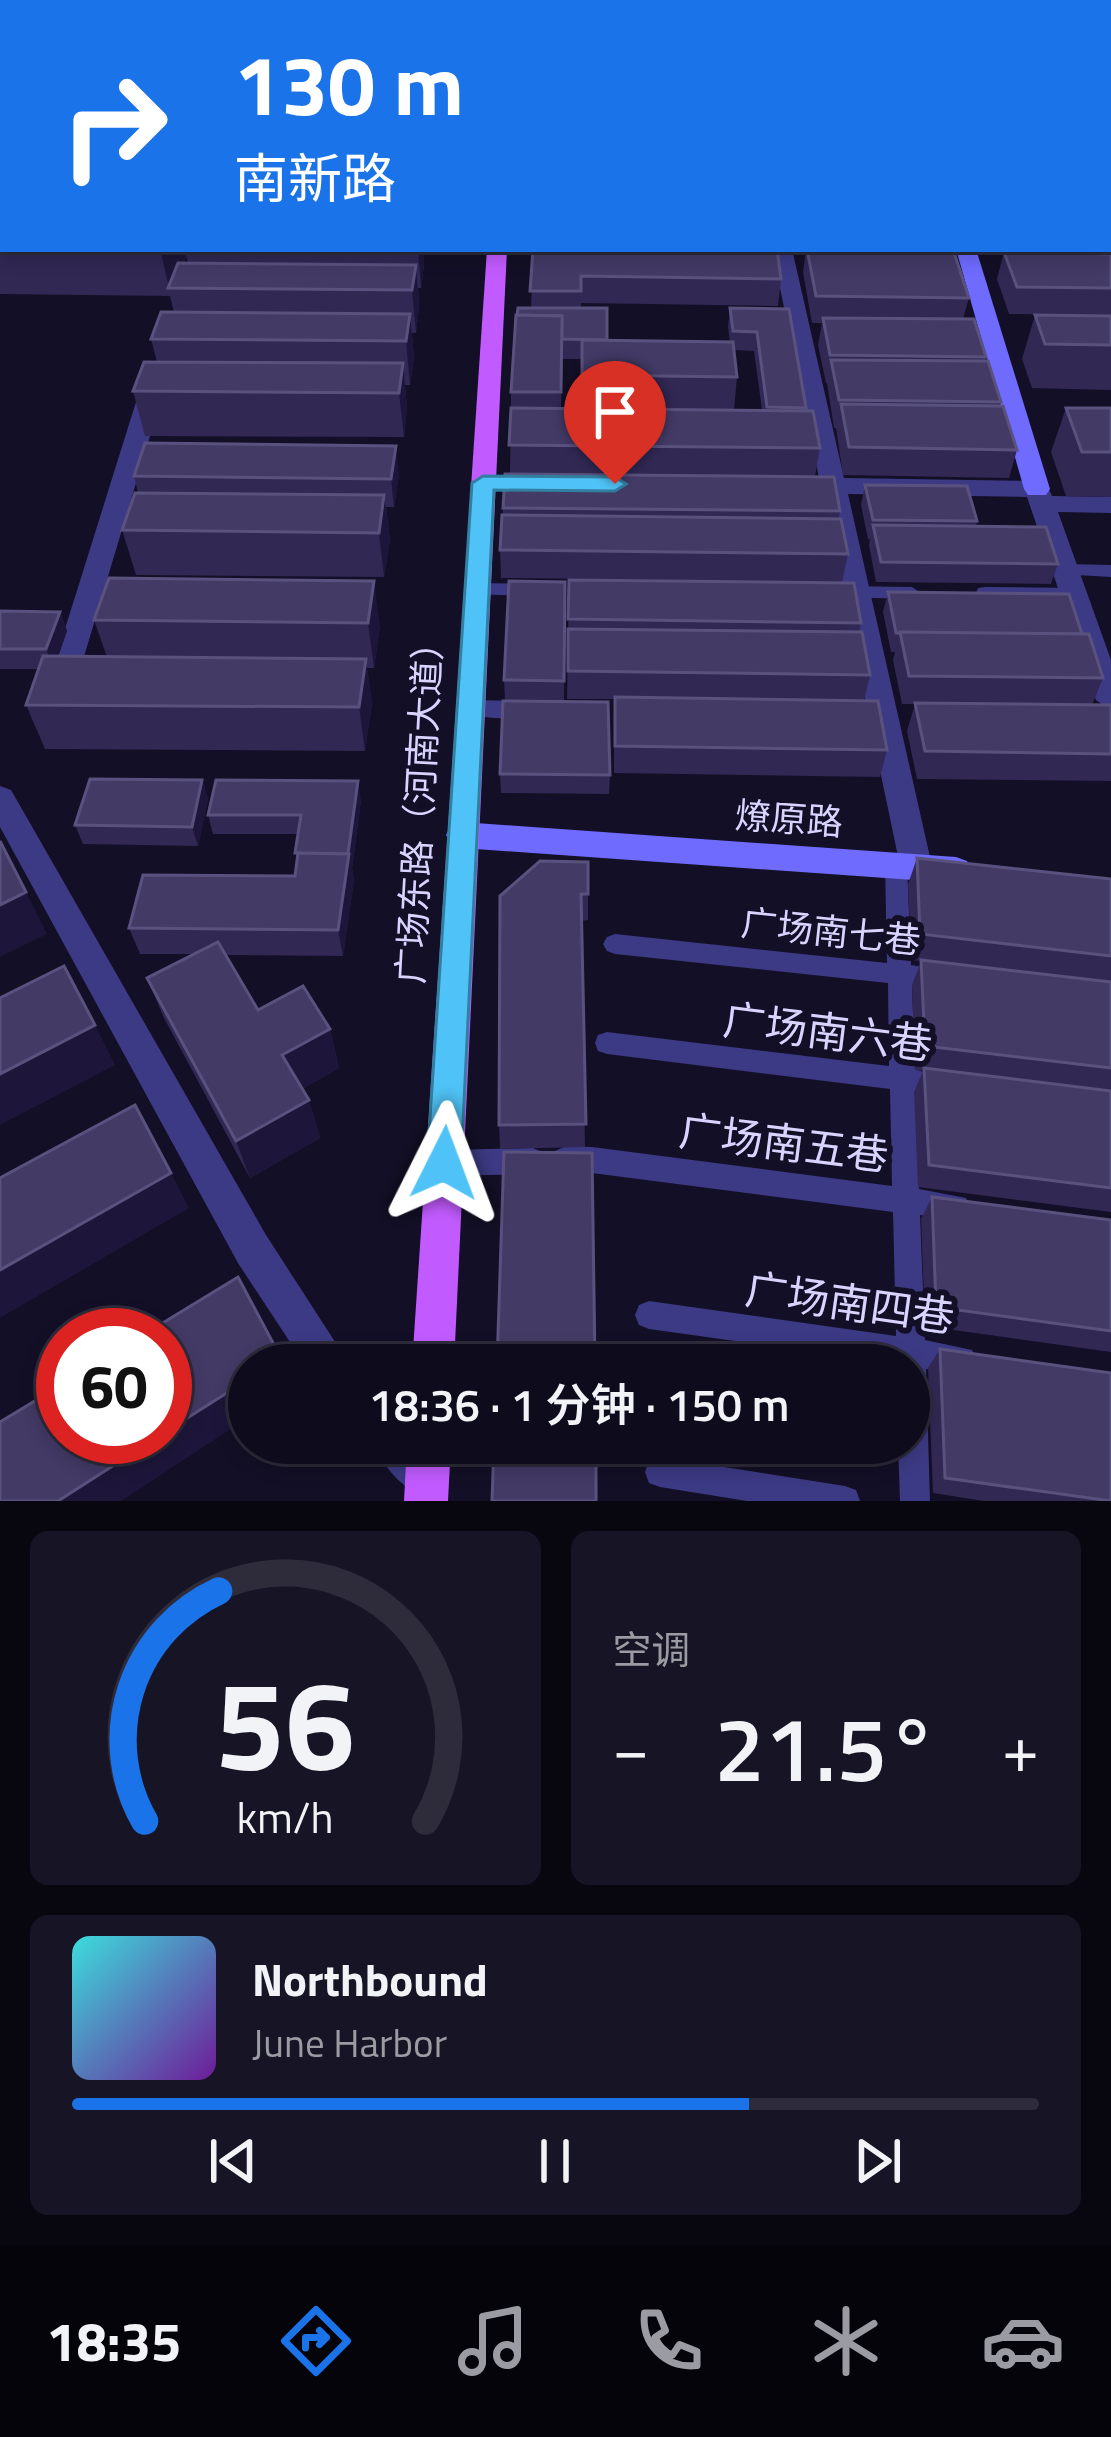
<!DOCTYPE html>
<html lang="zh">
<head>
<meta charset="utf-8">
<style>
  body { margin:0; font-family:"Titillium Web","Noto Sans SC",sans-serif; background:#171425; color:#f1f3f6; height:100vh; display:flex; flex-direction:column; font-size:45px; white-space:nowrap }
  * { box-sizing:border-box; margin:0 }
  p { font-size:39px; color:#9b9ba3 }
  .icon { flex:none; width:66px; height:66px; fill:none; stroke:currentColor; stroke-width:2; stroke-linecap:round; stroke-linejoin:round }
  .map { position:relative; height:1501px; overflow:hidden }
  .details { display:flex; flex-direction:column; gap:30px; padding:30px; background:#08060f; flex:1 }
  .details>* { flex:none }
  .hud { position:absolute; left:0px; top:0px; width:1113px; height:252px; box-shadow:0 6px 18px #0003,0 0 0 3px #2e2b3b; background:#1a73e8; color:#fff; overflow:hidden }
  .speed { position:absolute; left:36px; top:1308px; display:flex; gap:24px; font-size:60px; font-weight:700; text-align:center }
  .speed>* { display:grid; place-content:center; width:156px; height:156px; border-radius:50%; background:#0e0b1c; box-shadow:0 6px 18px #0003,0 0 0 3px #2e2b3b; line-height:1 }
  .speed .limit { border:18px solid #d22; background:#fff; color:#111 }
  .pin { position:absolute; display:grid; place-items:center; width:102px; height:102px; color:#fff; margin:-123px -51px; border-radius:50% 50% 50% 0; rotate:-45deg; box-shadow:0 0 12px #0007 }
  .pin .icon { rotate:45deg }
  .me { position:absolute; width:132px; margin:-66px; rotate:3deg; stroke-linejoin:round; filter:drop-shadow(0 0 9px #0008) }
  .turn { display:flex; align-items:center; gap:42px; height:252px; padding:0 36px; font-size:54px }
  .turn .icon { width:156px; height:156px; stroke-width:2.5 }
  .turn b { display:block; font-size:84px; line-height:102px }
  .big { font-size:90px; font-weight:600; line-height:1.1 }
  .details .tile { flex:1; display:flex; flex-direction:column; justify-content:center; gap:18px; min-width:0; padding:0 42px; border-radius:18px; background:#171425 }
  .details .dial { align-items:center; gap:0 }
  .dial svg { height:312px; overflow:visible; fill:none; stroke:#2e2b3b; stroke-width:7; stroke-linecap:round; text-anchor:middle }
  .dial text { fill:#f1f3f6; stroke:none }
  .song { display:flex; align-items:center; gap:36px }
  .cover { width:144px; height:144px; border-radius:18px; background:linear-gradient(135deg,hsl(180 70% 55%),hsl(280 70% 35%)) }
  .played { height:12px; border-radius:6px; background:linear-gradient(90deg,#1a73e8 70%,#2e2b3b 70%) }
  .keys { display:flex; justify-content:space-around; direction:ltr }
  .heat { display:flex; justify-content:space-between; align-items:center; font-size:66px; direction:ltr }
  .details .tiles { flex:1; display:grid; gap:30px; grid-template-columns:1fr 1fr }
  .tile:last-child { grid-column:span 2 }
  .trip { position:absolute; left:228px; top:1344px; width:702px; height:120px; border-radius:60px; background:#0e0b1c; box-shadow:0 6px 18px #0003,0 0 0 3px #2e2b3b; font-weight:600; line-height:120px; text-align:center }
  .tab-bar { display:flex; height:192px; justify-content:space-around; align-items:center; background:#06040b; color:#9b9ba3 }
  .tab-bar .icon { width:84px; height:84px }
  .tab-bar .current { color:#1a73e8 }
  .tab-bar b { font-size:54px; color:#f1f3f6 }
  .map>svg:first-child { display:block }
</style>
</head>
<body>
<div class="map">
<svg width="1111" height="1501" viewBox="0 0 1111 1501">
  <rect width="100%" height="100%" fill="#130f26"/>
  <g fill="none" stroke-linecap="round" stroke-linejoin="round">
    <!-- stream -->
    <path stroke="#0a1f44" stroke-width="8" d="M852,0L856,3"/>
    <!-- lane -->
    <g fill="#3d3a85" fill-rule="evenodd">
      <path d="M23,0H35L36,3H24Z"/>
      <path d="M160,0H172L174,3H162Z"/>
      <path d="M1007,0H1022L1026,3H1011Z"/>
      <rect x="1110" y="41" width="1" height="8"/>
      <path d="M3,51V60L0,61V52Z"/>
      <path d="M0,79L3,80V88L0,87Z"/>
      <rect x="0" y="111" width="3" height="8"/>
      <path d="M0,142L3,143V151L0,150Z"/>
      <rect x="0" y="180" width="3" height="8"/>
      <path d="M1066,564L1111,565V577L1059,574L1057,570Z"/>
      <path d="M476,583L534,584L543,590L534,596L469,594L467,589L469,584Z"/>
      <path d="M841,586L912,587L921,593L912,599L834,597L832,592L834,587Z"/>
      <path d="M985,587L1074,588L1083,594L1074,600L978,598L976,593L978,588Z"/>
      <path d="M470,700L528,701L538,709C524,722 474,721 460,708Z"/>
      <path d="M896,855L904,858L907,864L911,965L952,972L956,979L952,986L944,989L912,986L915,1069L923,1072L927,1080L923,1088L916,1091L919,1189L966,1198L970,1207L966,1216L956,1220L920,1215L925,1340L972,1350L977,1360L972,1370L962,1375L926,1369L930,1501H900L898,1443H909V1365L649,1329L639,1325L635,1315L639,1305L649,1301L896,1336L893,1212L592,1173H564L555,1169L551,1160L555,1151L564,1147H592L892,1186L890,1089L607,1054L598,1051L595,1043L598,1035L607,1032L889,1066L888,983L615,954L607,951L603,944L607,937L615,934L887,963L885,864L888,858Z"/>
      <path d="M533,1148L542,1152L546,1161L542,1170L533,1174L444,1176L435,1172L431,1163L435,1154L444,1150Z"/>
      <path d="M660,1457L845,1486L856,1490L860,1501H747L660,1487L649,1483L645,1472L649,1461Z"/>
    </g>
    <!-- street -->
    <g fill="#3d3a85" fill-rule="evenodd">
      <path d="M824,0H842L844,3H826Z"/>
      <path d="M0,16L3,17V27L0,26Z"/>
      <rect x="1110" y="219" width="1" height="13"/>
      <path d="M772,249H792L844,478L1037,481L1046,483L1052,496L1111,497V513L1058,512L1111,660V711L1096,700L1027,497L848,494L932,866L927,875L916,879L905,875L900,866L822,493H795L782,485L795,477L819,478Z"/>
      <path d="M153,379L165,386L77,680L73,687H53L49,680L141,386Z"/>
      <path d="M0,786L11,790L266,1235L350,1365H305L238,1263L0,827Z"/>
      <path d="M373,1443H423L449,1481L442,1496C410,1501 385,1470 373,1443Z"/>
    </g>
    <!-- secondary -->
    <g fill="#6f6bff" fill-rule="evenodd">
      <path d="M881,0H899L901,3H883Z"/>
      <path d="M1110,163L1111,164V176L1110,175Z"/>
      <path d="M1111,238V250L1105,249H1110Z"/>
      <path d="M956,249H976L1050,489L1046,495H1028L1024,489Z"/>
      <path d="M462,822L956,857L967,861L972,870L967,879L956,883L462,848L451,844L446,835L451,826Z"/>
    </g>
    <!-- primary -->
    <g fill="#c25bff" fill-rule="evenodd">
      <rect x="504" y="0" width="16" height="3"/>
      <path d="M487,249H507L454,1365H412Z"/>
      <path d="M407,1443H451L448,1501H404Z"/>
    </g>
  </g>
  <!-- wall -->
  <g fill="#312854" fill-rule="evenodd">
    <path d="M0,221L3,249H184L186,258L184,263H188L184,249H423L424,265L421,288H418L419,308L416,333H412L414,358L410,385H405L407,407L404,437L145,436L133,391L157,362L151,339L174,312L170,296L0,294Z"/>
    <path d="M533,249L781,279L778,306L581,303V308L607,340L730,342L728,327L730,308L789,309L806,410L820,448L815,476L510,473L511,392L531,308ZM734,350L754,351L762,410H734L737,377ZM562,359H582L581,409H561Z"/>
    <path d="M806,249H953L969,298L963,319L986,357L985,361L1001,402L1000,406L1017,450L1009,478L843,475L836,428H834L827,383H826L818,345L822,323H812L803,272Z"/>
    <path d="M1004,252L1111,254V315L1009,314L997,279Z"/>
    <path d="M1035,315L1111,316V390L1032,388L1022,359Z"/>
    <path d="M1066,408H1111V497L1066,496L1051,452Z"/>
    <path d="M399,474L394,507H386L390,540L384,577L136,575L122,530L138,493L134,476Z"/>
    <path d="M865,485L977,521L976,526L1058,564L1051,584L876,582L869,545L870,539H868L861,505Z"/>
    <path d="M503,508L840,511L839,518L848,554L842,582L501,578L500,550Z"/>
    <path d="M109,578L380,626L374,668H367L372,703L365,751L45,749L26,705L39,669H0V611L60,612L67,631L58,656L107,657L94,620Z"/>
    <path d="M569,580L861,623L859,632L870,675L864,701L887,750L880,777L614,773V699H567Z"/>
    <path d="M565,582L564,700H505L504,680Z"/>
    <path d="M888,592L1082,634L1103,678L1092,705H1111V781L917,779L907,731L915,704H902L893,660L895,652H891L883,612Z"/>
    <path d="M500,774L610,775L609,794L501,793Z"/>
    <path d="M202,780L208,799L198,846L83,844L75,825Z"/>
    <path d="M361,800L352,869L354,880L343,956L225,955L258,1010L330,1029L339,1068L302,1089L309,1100L320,1138L250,1178L164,1018L147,978L193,954H140L129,928L295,876L298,834H213L208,815Z"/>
    <path d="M917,858L1111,879V1212L918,1187L914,1092L923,1071L915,1070L912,985L921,961L911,960L908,884Z"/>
    <path d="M588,862V920L581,921L585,1147L500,1149L499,1125Z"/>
    <path d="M932,1197L1111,1220V1352L925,1326L921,1219Z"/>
    <path d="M940,1349L1111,1501H984L933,1493L928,1368Z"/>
  </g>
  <!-- shaded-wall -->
  <g fill="#1d163a">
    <path d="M46,0H165L166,3H47Z"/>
    <path d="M162,249H184L186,258L174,288H169L161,253Z"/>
    <path d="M418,249H423L424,265L421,288Z"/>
    <path d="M416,265L419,308L416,333L412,290Z"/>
    <path d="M410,314L414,358L410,385L406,341Z"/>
    <path d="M403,363L407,407L404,437L399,393Z"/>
    <path d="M396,446L399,474L394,507L391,479Z"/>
    <path d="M384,495L390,540L384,577L379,533Z"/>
    <path d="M374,581L380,626L374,668L368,623Z"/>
    <path d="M60,612L67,631L54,669L46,649Z"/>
    <path d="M366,659L372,703L365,751L359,707Z"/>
    <path d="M202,780L208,799L198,846L192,827Z"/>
    <path d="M358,781L361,800L352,869L354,880L343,956L338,930Z"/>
    <path d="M26,892L47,934L0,957V905Z"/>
    <path d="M95,1025L115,1065L0,1125V1074Z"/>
    <path d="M330,1029L339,1068L294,1094L282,1055Z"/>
    <path d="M309,1100L320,1138L250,1178L236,1141Z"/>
    <path d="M171,1173L189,1208L0,1318V1270Z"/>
    <path d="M249,1379V1417L121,1501H58L158,1437H165V1432Z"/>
  </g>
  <!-- building -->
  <g fill="#433a66" stroke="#5a527e" stroke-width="3">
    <path d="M211,0H361L365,3H209Z"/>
    <path d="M413,0H458L457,3H412Z"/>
    <rect x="534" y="0" width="58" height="3"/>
    <path d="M3,215V249H162L161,253L0,251V221Z"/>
    <path d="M533,249H777L781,279L581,276V291H530Z"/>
    <path d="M807,249H953L969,298L816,296Z"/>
    <path d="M1004,252L1111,254V288L1017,287Z"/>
    <path d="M178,263L416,265L412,290L168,288Z"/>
    <path d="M518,308H607V340L562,339V316L517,315Z"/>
    <path d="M730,308L789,309L806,408L767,407L757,332L733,331Z"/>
    <path d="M161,312L410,314L406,341L151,339Z"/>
    <path d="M516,315L562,316L561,392H511Z"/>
    <path d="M1035,315L1111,316V345L1045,344Z"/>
    <path d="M823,318L974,319L986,357L830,355Z"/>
    <path d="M582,340L733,342L737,377L582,375Z"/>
    <path d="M831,360L988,361L1001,402L839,400Z"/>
    <path d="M144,362L403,363L399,393L133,391Z"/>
    <path d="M841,404L1003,406L1017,450L849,447Z"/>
    <path d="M511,408L813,411L820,448L509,445Z"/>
    <path d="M1066,408H1111V452H1082Z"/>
    <path d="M145,443L396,446L391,479L134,476Z"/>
    <path d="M505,474L834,477L840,511L503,508Z"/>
    <path d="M865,485L967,486L977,521L873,520Z"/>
    <path d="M135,493L384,495L379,533L122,530Z"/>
    <path d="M502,515L841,519L848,554L500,550Z"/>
    <path d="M873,525L1046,527L1058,564L881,562Z"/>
    <path d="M109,578L374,581L368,623L94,620Z"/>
    <path d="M569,580L854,583L861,623L568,619Z"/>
    <path d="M509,581L565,582L564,681L504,680Z"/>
    <path d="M888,592L1069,594L1082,634L896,633Z"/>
    <path d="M0,611L60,612L46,649H0Z"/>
    <path d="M568,629L862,632L870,675L568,671Z"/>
    <path d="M900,632L1089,634L1103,678L909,676Z"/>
    <path d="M43,656L366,659L359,707L26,705Z"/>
    <path d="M615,697L878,701L887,750L615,746Z"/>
    <path d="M503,701L608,702L610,775L500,774Z"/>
    <path d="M915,703L1111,705V754L925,751Z"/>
    <path d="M90,779L202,780L192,827L75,825Z"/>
    <path d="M216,780L358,781L348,854L295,853L301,815H208Z"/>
    <path d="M0,841L26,892L0,905Z"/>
    <path d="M298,853L349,854L338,930L129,928L143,875L295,876Z"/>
    <path d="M917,858L1111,879V956L920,934Z"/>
    <path d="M540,861L588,862V894H581L586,1124L499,1125L500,896Z"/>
    <path d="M218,942L258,1010L303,986L330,1029L282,1055L309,1100L236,1141L147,978Z"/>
    <path d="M921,960L1111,982V1068L925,1046Z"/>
    <path d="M64,966L95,1025L0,1074V998Z"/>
    <path d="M924,1068L1111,1091V1188L929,1165Z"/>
    <path d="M135,1105L171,1173L0,1270V1178Z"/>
    <path d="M504,1152L592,1153L595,1365H497Z"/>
    <path d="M932,1197L1111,1220V1331L936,1307Z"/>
    <path d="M238,1277L281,1358L270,1365H249V1379L165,1432V1335H143Z"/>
    <path d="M940,1349L1111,1373V1501L945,1478Z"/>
    <path d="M63,1384V1437H158L58,1501H0V1422Z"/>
    <path d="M494,1443H596V1501H492Z"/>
  </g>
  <!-- route -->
  <path fill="#4fc3f7" stroke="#337fa1" stroke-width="3" d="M483,476L615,477L626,484L615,491L494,490L461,1163L456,1175L444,1179L432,1175L427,1163L472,483Z"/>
  <g text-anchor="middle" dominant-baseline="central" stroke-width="12" stroke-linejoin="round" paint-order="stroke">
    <!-- street labels -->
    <g font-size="36" fill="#d9d4ff" stroke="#130f26">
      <text transform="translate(419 804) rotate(-87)">广场东路（河南大道）</text>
      <text transform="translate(789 818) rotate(4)">燎原路</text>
      <text transform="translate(831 931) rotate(6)">广场南七巷</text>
    </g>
    <!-- near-street labels -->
    <g font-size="42" fill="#d9d4ff" stroke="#130f26">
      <text transform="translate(828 1031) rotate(7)">广场南六巷</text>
      <text transform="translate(784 1142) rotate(7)">广场南五巷</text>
      <text transform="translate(850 1302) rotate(8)">广场南四巷</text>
    </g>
  </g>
</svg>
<div class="speed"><div class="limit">60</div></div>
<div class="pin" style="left:615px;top:484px;background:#d93025"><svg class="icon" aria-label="arrive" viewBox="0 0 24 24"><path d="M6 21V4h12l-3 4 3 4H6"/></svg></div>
<svg class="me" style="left:444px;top:1163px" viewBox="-20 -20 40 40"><path d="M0-17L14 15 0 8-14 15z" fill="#4fc3f7" stroke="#fff" stroke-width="4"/></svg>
<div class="trip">18:36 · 1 分钟 · 150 m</div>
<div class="hud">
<div class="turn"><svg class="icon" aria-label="right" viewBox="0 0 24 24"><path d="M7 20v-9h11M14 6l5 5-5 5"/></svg><div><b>130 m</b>南新路</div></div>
</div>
</div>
<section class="details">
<div class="tiles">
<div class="tile dial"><svg viewBox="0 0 100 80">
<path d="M14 69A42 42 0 1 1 86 69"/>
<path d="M14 69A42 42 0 0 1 33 10" stroke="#1a73e8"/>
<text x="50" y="56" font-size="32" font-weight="700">56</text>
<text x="50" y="72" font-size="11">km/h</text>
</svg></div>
<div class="tile"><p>空调</p>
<div class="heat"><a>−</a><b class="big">21.5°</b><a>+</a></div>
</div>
<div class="tile">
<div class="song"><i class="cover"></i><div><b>Northbound</b><p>June Harbor</p></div></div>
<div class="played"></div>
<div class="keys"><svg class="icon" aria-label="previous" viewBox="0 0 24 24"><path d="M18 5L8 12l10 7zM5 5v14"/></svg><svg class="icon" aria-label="pause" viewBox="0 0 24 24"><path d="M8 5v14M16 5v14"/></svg><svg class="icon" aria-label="next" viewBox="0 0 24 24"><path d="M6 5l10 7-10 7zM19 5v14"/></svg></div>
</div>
</div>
</section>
<nav class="tab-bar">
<b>18:35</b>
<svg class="icon current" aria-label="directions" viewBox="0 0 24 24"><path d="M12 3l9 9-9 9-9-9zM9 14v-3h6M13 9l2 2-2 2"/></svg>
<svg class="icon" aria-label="music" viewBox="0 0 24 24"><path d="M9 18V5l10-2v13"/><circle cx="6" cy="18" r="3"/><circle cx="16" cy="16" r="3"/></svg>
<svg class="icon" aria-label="phone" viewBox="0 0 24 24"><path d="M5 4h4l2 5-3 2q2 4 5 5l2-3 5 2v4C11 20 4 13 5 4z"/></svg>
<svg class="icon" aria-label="climate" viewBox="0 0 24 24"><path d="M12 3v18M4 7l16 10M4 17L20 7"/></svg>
<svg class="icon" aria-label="car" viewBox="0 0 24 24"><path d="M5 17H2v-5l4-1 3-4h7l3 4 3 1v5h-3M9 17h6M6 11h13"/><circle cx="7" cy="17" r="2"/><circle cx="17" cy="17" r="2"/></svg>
</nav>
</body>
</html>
